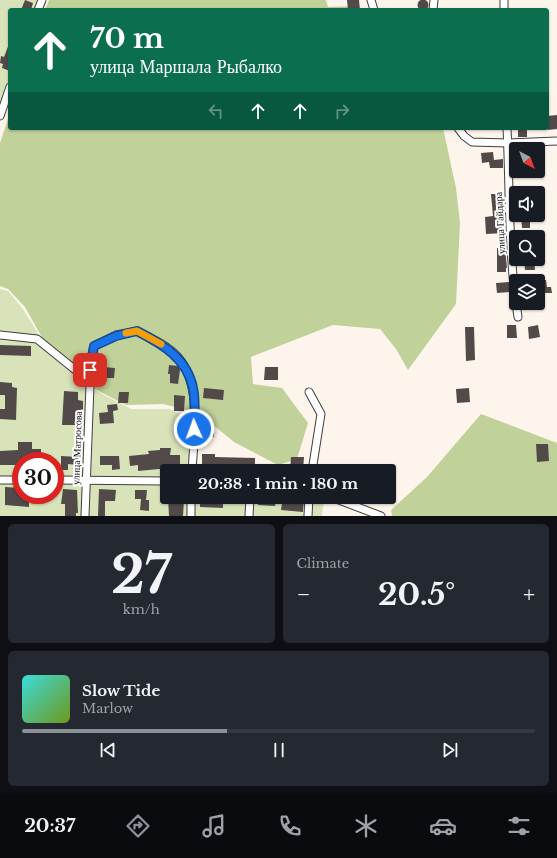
<!DOCTYPE html>
<html lang="en">
<head>
<meta charset="utf-8">
<style>
  body { margin:0; font-family:"Libre Baskerville",serif; background:#242831; color:#f1f3f6; height:100vh; display:flex; flex-direction:column; font-size:15px; white-space:nowrap }
  * { box-sizing:border-box; margin:0 }
  p { font-size:13px; color:#9ea1a6 }
  .icon { flex:none; width:22px; height:22px; fill:none; stroke:currentColor; stroke-width:2; stroke-linecap:round; stroke-linejoin:round }
  .map { position:relative; height:516px; overflow:hidden }
  .details { display:flex; flex-direction:column; gap:8px; padding:8px; background:#0d0f14; flex:1 }
  .details>* { flex:none }
  .hud { position:absolute; left:8px; top:8px; width:541px; height:122px; border-radius:4px; box-shadow:0 1px 3px #0004; background:#0b6e4f; color:#fff; overflow:hidden }
  .needle { width:26px; rotate:139deg }
  .tools { position:absolute; left:509px; top:142px; display:grid; gap:8px }
  .tools a { display:grid; place-items:center; width:36px; height:36px; border-radius:4px; background:#171b24; box-shadow:0 1px 3px #0004; font-size:20px }
  .speed { position:absolute; left:12px; top:452px; display:flex; gap:8px; font-size:20px; font-weight:700; text-align:center }
  .speed>* { display:grid; place-content:center; width:52px; height:52px; border-radius:50%; background:#171b24; box-shadow:0 1px 3px #0004; line-height:1 }
  .speed .limit { border:6px solid #d22; background:#fff; color:#111 }
  .pin { position:absolute; display:grid; place-items:center; width:34px; height:34px; color:#fff; margin:-17px; border-radius:8px; box-shadow:0 2px 6px #0006 }
  .me { position:absolute; width:44px; margin:-22px; rotate:358deg; stroke-linejoin:round; filter:drop-shadow(0 0 3px #0008) }
  .turn { display:flex; align-items:center; gap:14px; height:84px; padding:0 16px; font-size:18px }
  .turn .icon { width:52px; height:52px; stroke-width:2.5 }
  .turn b { display:block; font-size:28px; line-height:34px }
  .lanes { display:flex; align-items:center; height:38px; padding:0 16px; background:#0003; justify-content:center; gap:20px; direction:ltr }
  .lanes .off { opacity:.35 }
  .big { font-size:30px; font-weight:700; line-height:1.1 }
  .details .tile { flex:1; display:flex; flex-direction:column; justify-content:center; gap:6px; min-width:0; padding:0 14px; border-radius:6px; background:#242831 }
  .details .dial { align-items:center; gap:0 }
  .dial b { font-size:52px; line-height:1 }
  .song { display:flex; align-items:center; gap:12px }
  .cover { width:48px; height:48px; border-radius:6px; background:linear-gradient(135deg,hsl(180 70% 55%),hsl(80 70% 35%)) }
  .played { height:4px; border-radius:2px; background:linear-gradient(90deg,#8c9099 40%,#363941 40%) }
  .keys { display:flex; justify-content:space-around; direction:ltr }
  .heat { display:flex; justify-content:space-between; align-items:center; font-size:22px; direction:ltr }
  .details .tiles { flex:1; display:grid; gap:8px; grid-template-columns:1fr 1fr }
  .tile:last-child { grid-column:span 2 }
  .trip { position:absolute; left:160px; top:464px; width:236px; height:40px; border-radius:4px; background:#171b24; box-shadow:0 1px 3px #0004; font-weight:700; line-height:40px; text-align:center }
  .menu { display:flex; height:64px; justify-content:space-around; align-items:center; background:#090b0e; color:#9ea1a6 }
  .menu .icon { width:28px; height:28px }
  .menu .active { color:#8c9099 }
  .menu b { font-size:18px; color:#f1f3f6 }
  .map>svg:first-child { display:block }
</style>
</head>
<body>
<div class="map">
<svg width="557" height="516" viewBox="0 0 557 516">
  <rect width="100%" height="100%" fill="#fdf5eb"/>
  <!-- green -->
  <g fill="#d8e3b9" fill-rule="evenodd">
    <path d="M0,0H40L36,10H10V84L0,111Z"/>
    <path d="M0,289L8,291L23,309L49,351L89,387L131,409H170L216,433L193,444L187,464L227,471H167V497H324L322,516H0ZM21,461H55V495H21Z"/>
  </g>
  <!-- forest -->
  <g fill="#c0d19a">
    <path d="M49,0H326L328,7L353,6L355,10H45Z"/>
    <path d="M10,113V128H443L456,188L460,223L456,304L408,370L396,349L380,329L333,325L251,357L253,384L282,388L308,423L297,459L278,465L234,442L212,424L184,409L163,404L126,405L89,386L45,343L25,307L8,289L0,286V143Z"/>
    <path d="M481,414L557,443V516H392L391,510L427,477Z"/>
  </g>
  <!-- building -->
  <g fill="#524a49">
    <circle cx="423" cy="5" r="5.5"/>
    <path d="M25,0L33,3L31,10H21Z"/>
    <path d="M347,0H359L360,10H348Z"/>
    <path d="M9,44H10V71L2,68L3,64L0,63L1,56L4,57Z"/>
    <path d="M557,115V129L548,130L547,116Z"/>
    <rect x="518" y="128" width="9" height="9"/>
    <path d="M493,152L494,160L503,159V168H490L489,162L482,163L481,153Z"/>
    <path d="M491,194H501L505,233L486,234L485,217L493,216Z"/>
    <path d="M521,215H544V219L530,220V228H522Z"/>
    <path d="M497,248H505L507,268H506V272H497Z"/>
    <path d="M524,259H534L535,270H525Z"/>
    <path d="M546,280L547,287H551L552,293H538V280Z"/>
    <path d="M509,282L510,292L497,293L496,283Z"/>
    <path d="M507,325H516L517,338H507Z"/>
    <path d="M538,325L540,337L529,339L528,327Z"/>
    <path d="M465,327H474L475,360L466,361Z"/>
    <path d="M0,345L31,346V356L0,355Z"/>
    <path d="M169,365L178,366L180,370L178,384L170,383V374H168Z"/>
    <path d="M102,367L115,368L114,378H101Z"/>
    <path d="M265,367H278V380H264Z"/>
    <path d="M0,382L12,383V387L17,388L16,420L0,419V409H5V395H0Z"/>
    <path d="M204,388L224,390L223,400L203,398Z"/>
    <path d="M469,388L470,402L457,403L456,389Z"/>
    <path d="M64,391L78,392V400L83,401V416H79L78,425H62Z"/>
    <path d="M119,392H129L128,403H118Z"/>
    <path d="M174,395L185,396L184,411H174Z"/>
    <path d="M117,404L118,410L113,411L114,423L100,424L99,413L108,412L107,405Z"/>
    <path d="M205,427L214,428V437L204,436Z"/>
    <path d="M18,442H32V449H41V455H51V461H21V465H0V451L18,450Z"/>
    <path d="M536,444H548L549,461L537,462Z"/>
    <path d="M160,448H171L170,455H180V466L169,465L167,471L159,469L138,471V465L130,466L129,456L149,454L148,451L160,450Z"/>
    <path d="M202,454H215V457L255,458V471L248,470V468L220,467V471H209V468L202,467Z"/>
    <path d="M61,456L79,457L78,465L68,464V470H61Z"/>
    <path d="M100,456H119L120,469L112,470V465H100Z"/>
    <path d="M291,457H304L303,471H290Z"/>
    <path d="M5,487L21,488V495H29V507L5,505Z"/>
    <path d="M63,489L77,490L78,513H76V516H65V504H61Z"/>
    <path d="M99,489L116,490L115,501H105V516H98Z"/>
    <path d="M135,490H147L146,500H149V511L140,510L141,499H135Z"/>
    <path d="M168,497H180V500H184L183,516H169Z"/>
    <path d="M200,497H213V500H223V508L200,507Z"/>
    <path d="M260,497H271V500H276L275,506L258,505Z"/>
    <path d="M288,497H304L303,512L281,510L282,503L287,504Z"/>
  </g>
  <g fill="none" stroke-linecap="round" stroke-linejoin="round">
    <defs>
      <g id="minor">
        <path d="M371,0L374,10"/>
        <path d="M504,0V10"/>
        <path d="M38,10L42,0"/>
        <path d="M433,10L434,0"/>
        <path d="M0,116L10,87"/>
        <path d="M458,128L464,136L472,142L508,143L557,141"/>
        <path d="M507,128C510,191 508,254 518,317"/>
        <path d="M0,335L37,339L89,381"/>
        <path d="M309,392L321,414L312,471"/>
        <path d="M0,480H21"/>
        <path d="M55,480L167,481"/>
        <path d="M331,497L381,516"/>
        <path d="M85,516L91,359L94,346L116,335L137,331C151,338 167,345 178,357C202,385 194,437 192,471"/>
        <path d="M191,516V497"/>
        <path d="M249,516L250,497"/>
        <path d="M308,516L309,497"/>
      </g>
    </defs>
    <!-- minor casing -->
    <use href="#minor" stroke="#3e3e3e" stroke-width="9"/>
    <!-- minor -->
    <use href="#minor" stroke="#fff" stroke-width="7"/>
  </g>
  <g fill="none" stroke-linecap="round" stroke-linejoin="round">
    <defs>
      <path id="route" d="M90,370L94,346L116,336L137,331C162,344 187,358 193,388C196,401 194,416 194,429"/>
    </defs>
    <!-- route casing -->
    <use href="#route" stroke="#114b97" stroke-width="10"/>
    <!-- route -->
    <use href="#route" stroke="#1a73e8" stroke-width="7"/>
    <!-- slow -->
    <path stroke="#f59e0b" stroke-width="7" d="M126,333L137,331L161,344"/>
  </g>
  <g text-anchor="middle" dominant-baseline="central" stroke-width="4" stroke-linejoin="round" paint-order="stroke">
    <!-- street labels -->
    <g font-size="10" fill="#0b0b0b" stroke="#fff">
      <text transform="translate(500 223) rotate(-93)">улица Гайдара</text>
      <text transform="translate(77 448) rotate(-88)">улица Матросова</text>
    </g>
  </g>
</svg>
<div class="tools">
<a><svg class="needle" viewBox="-14 -14 28 28"><path d="M0-13l5 13h-10z" fill="#e53935"/><path d="M0 13l5-13h-10z" fill="#9ea1a6"/></svg></a>
<a><svg class="icon" aria-label="sound" viewBox="0 0 24 24"><path d="M4 9h4l5-4v14l-5-4H4zM17 9q2 3 0 6"/></svg></a>
<a><svg class="icon" aria-label="search" viewBox="0 0 24 24"><circle cx="10" cy="10" r="6"/><path d="M15 15l6 6"/></svg></a>
<a><svg class="icon" aria-label="layers" viewBox="0 0 24 24"><path d="M12 4l9 5-9 5-9-5zM3 14l9 5 9-5"/></svg></a>
</div>
<div class="speed"><div class="limit">30</div></div>
<div class="pin" style="left:90px;top:370px;background:#d93025"><svg class="icon" aria-label="arrive" viewBox="0 0 24 24"><path d="M6 21V4h12l-3 4 3 4H6"/></svg></div>
<svg class="me" style="left:194px;top:429px" viewBox="-20 -20 40 40"><circle r="17" fill="#1a73e8" stroke="#fff" stroke-width="3"/><path d="M0-11L8 9 0 5-8 9z" fill="#fff"/></svg>
<div class="trip">20:38 · 1 min · 180 m</div>
<div class="hud">
<div class="turn"><svg class="icon" aria-label="ahead" viewBox="0 0 24 24"><path d="M12 20V5M6 11l6-6 6 6"/></svg><div><b>70 m</b>улица Маршала Рыбалко</div></div>
<div class="lanes"><svg class="icon off" aria-label="left" viewBox="0 0 24 24"><path d="M17 20v-9H6M10 6l-5 5 5 5"/></svg><svg class="icon" aria-label="ahead" viewBox="0 0 24 24"><path d="M12 20V5M6 11l6-6 6 6"/></svg><svg class="icon" aria-label="ahead" viewBox="0 0 24 24"><path d="M12 20V5M6 11l6-6 6 6"/></svg><svg class="icon off" aria-label="right" viewBox="0 0 24 24"><path d="M7 20v-9h11M14 6l5 5-5 5"/></svg></div>
</div>
</div>
<section class="details">
<div class="tiles">
<div class="tile dial"><b>27</b><p>km/h</p></div>
<div class="tile"><p>Climate</p>
<div class="heat"><a>−</a><b class="big">20.5°</b><a>+</a></div>
</div>
<div class="tile">
<div class="song"><i class="cover"></i><div><b>Slow Tide</b><p>Marlow</p></div></div>
<div class="played"></div>
<div class="keys"><svg class="icon" aria-label="previous" viewBox="0 0 24 24"><path d="M18 5L8 12l10 7zM5 5v14"/></svg><svg class="icon" aria-label="pause" viewBox="0 0 24 24"><path d="M8 5v14M16 5v14"/></svg><svg class="icon" aria-label="next" viewBox="0 0 24 24"><path d="M6 5l10 7-10 7zM19 5v14"/></svg></div>
</div>
</div>
</section>
<nav class="menu">
<b>20:37</b>
<svg class="icon active" aria-label="directions" viewBox="0 0 24 24"><path d="M12 3l9 9-9 9-9-9zM9 14v-3h6M13 9l2 2-2 2"/></svg>
<svg class="icon" aria-label="music" viewBox="0 0 24 24"><path d="M9 18V5l10-2v13"/><circle cx="6" cy="18" r="3"/><circle cx="16" cy="16" r="3"/></svg>
<svg class="icon" aria-label="phone" viewBox="0 0 24 24"><path d="M5 4h4l2 5-3 2q2 4 5 5l2-3 5 2v4C11 20 4 13 5 4z"/></svg>
<svg class="icon" aria-label="climate" viewBox="0 0 24 24"><path d="M12 3v18M4 7l16 10M4 17L20 7"/></svg>
<svg class="icon" aria-label="car" viewBox="0 0 24 24"><path d="M5 17H2v-5l4-1 3-4h7l3 4 3 1v5h-3M9 17h6M6 11h13"/><circle cx="7" cy="17" r="2"/><circle cx="17" cy="17" r="2"/></svg>
<svg class="icon" aria-label="filters" viewBox="0 0 24 24"><path d="M4 7h16M4 17h16"/><circle cx="9" cy="7" r="2"/><circle cx="15" cy="17" r="2"/></svg>
</nav>
</body>
</html>
